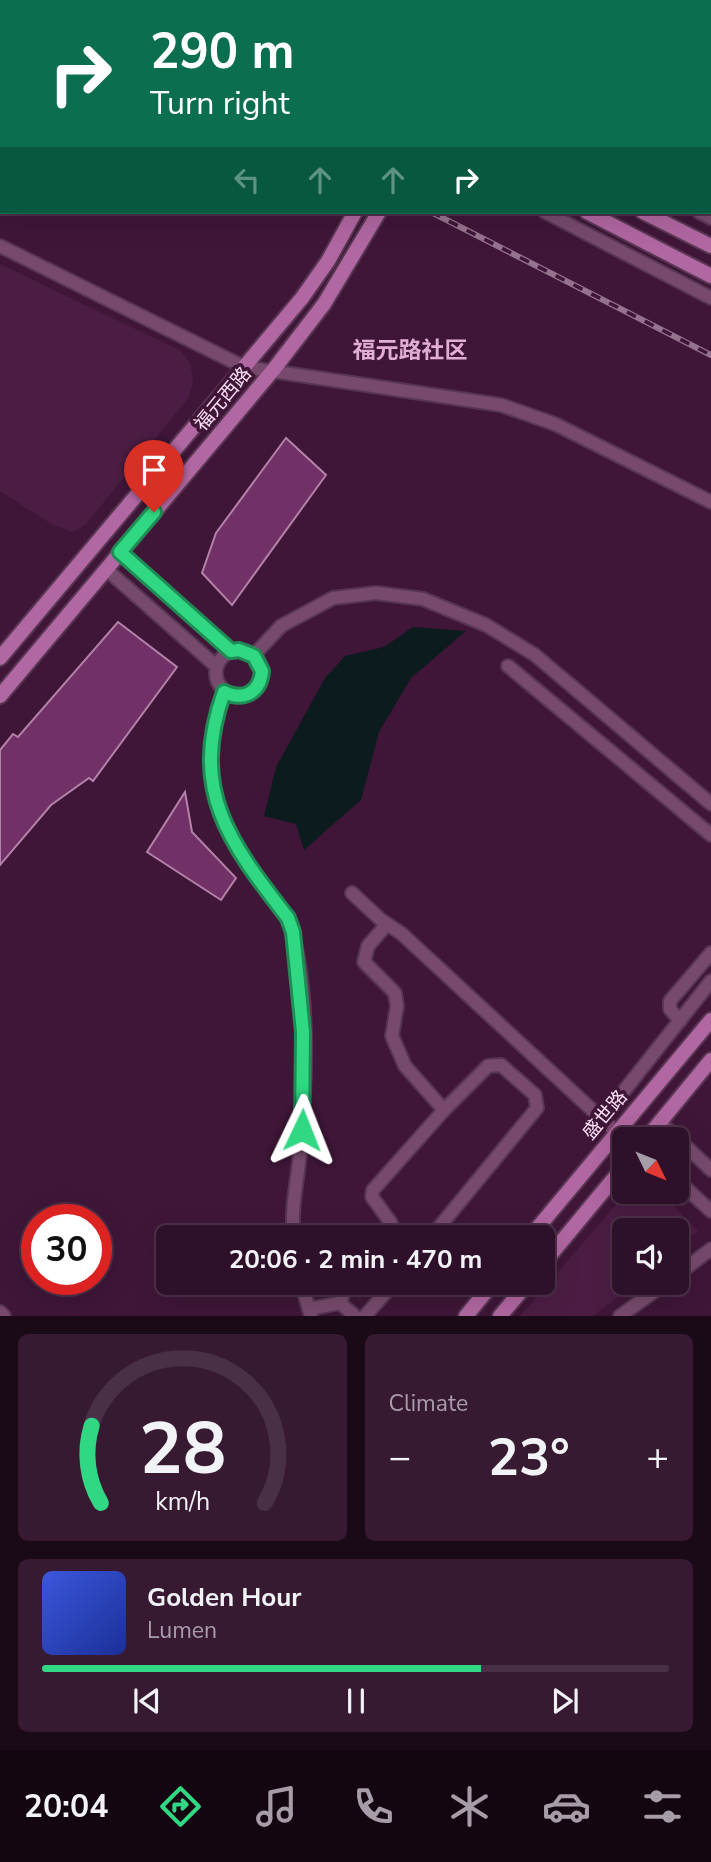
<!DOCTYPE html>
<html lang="en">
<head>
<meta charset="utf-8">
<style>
  body { margin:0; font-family:"Nunito Sans","Noto Sans SC",sans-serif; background:#371932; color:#f1f3f6; height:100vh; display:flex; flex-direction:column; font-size:26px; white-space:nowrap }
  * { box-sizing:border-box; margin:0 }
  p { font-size:23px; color:#a79da8 }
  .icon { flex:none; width:38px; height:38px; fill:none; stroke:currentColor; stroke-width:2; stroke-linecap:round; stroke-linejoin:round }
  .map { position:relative; height:1316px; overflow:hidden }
  .drawer { display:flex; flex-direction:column; gap:18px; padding:18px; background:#1a0917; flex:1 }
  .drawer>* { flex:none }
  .guide { position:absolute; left:0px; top:0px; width:712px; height:214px; box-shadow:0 7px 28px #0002,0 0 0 2px #4a3047; background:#0b6e4f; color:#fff; overflow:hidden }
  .needle { width:46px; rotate:133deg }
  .tools { position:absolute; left:612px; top:1127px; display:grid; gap:14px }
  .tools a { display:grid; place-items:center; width:77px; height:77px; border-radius:10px; background:#2f102a; box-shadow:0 7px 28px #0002,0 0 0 2px #4a3047; font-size:35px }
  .speed { position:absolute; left:21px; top:1204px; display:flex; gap:14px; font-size:35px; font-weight:700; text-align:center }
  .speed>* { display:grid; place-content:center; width:91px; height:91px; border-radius:50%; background:#2f102a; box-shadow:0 7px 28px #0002,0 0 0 2px #4a3047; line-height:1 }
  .speed .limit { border:10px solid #d22; background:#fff; color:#111 }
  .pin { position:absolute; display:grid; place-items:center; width:60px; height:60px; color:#fff; margin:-72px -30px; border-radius:50% 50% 50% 0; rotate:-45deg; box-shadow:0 0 7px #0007 }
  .pin .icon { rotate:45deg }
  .me { position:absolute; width:77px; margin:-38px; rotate:2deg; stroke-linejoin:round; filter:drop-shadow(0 0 5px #0008) }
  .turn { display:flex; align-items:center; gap:24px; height:147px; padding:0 35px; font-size:32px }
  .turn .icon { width:91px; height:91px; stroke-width:2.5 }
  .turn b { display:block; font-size:49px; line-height:60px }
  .lanes { display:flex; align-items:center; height:66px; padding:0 35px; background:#0003; justify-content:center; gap:35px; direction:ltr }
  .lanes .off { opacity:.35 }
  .big { font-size:52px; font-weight:700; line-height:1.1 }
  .drawer .tile { flex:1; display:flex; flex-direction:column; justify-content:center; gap:10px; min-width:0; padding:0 24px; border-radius:10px; background:#371932 }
  .drawer .dial { align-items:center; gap:0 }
  .dial svg { height:182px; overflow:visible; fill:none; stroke:#4a3047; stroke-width:7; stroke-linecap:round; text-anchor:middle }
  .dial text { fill:#f1f3f6; stroke:none }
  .song { display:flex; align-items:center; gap:21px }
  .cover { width:84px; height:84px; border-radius:10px; background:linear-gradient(135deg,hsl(230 70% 55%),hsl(230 70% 35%)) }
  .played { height:7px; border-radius:4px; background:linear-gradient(90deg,#30d883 70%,#4a3047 70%) }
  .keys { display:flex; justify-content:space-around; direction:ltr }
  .heat { display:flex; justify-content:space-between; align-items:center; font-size:38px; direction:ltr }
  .drawer .tiles { flex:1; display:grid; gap:18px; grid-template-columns:1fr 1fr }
  .tile:last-child { grid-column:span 2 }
  .trip { position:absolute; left:156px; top:1225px; width:399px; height:70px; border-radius:10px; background:#2f102a; box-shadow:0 7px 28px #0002,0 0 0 2px #4a3047; font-weight:700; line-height:70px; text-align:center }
  .menu { display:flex; height:112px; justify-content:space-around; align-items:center; background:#130611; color:#a79da8 }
  .menu .icon { width:49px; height:49px }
  .menu .on { color:#30d883 }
  .menu b { font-size:32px; color:#f1f3f6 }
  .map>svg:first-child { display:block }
</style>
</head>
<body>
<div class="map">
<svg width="711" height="1316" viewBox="0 0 711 1316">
  <rect width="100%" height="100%" fill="#3f1638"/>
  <!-- built -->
  <g fill="#4c1d44">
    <path d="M0,264L181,351L190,363L193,381L189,397L86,524L73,532L53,525L0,491Z"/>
    <path d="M627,1192H660L698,1231L677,1249V1230H625V1283H636L593,1316H520Z"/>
  </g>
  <!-- water -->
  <path fill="#0b1b1e" d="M413,627L466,631L411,678L379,732L361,800L304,850L296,824L264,816L276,767L325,678L345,656L384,647Z"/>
  <!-- building -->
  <g fill="#723166" stroke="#b382a8" stroke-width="2">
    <path d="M286,438L326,475L232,605L202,573L216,533Z"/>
    <path d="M118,622L177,667L93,781L89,778L51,805L0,865V750L13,734L18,737Z"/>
    <path d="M185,792L192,832L236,878L221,900L147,852Z"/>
  </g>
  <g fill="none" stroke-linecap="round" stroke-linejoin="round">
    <defs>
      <g id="minor">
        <path d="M290,0L294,2"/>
        <path d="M395,2L396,0"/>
        <path d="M528,2V0"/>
        <path d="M545,212L711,298"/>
        <path d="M699,212L711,218"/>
        <path d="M0,246L244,367L501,405L555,424L711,502"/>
        <path d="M119,552L231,651"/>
        <path d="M106,569L216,666"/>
        <circle cx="239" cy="673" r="23"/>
        <path d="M254,655L281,626L333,598L376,593L423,599L486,625L535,655L711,804"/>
        <path d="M508,666L711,835"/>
        <path d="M224,692C189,790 229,842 287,918C311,980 306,1086 300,1152C298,1180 290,1209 294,1237"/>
        <path d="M352,893L380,919L402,934L616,1132"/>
        <path d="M387,924L368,946L364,962L395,993L397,1006L392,1036L405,1066L444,1110"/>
        <path d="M680,1021L670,1009V1001L711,953"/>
        <path d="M601,1120L711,981"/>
        <path d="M661,1123L711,1170"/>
        <path d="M677,1180L711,1211"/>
        <path d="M388,1237L391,1223L372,1197L373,1190L444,1110L488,1066L501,1065L535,1095L537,1108L431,1237"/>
        <path d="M677,1275L711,1249"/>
        <path d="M301,1283L311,1316"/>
        <path d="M352,1283L344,1292L340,1303L355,1316"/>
        <path d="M309,1309L340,1303"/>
        <path d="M0,1312L4,1316"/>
        <path d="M365,1316L394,1283"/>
        <path d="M620,1316L666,1283"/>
      </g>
      <g id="major">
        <path d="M178,0L181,2"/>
        <path d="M239,0L242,2"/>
        <path d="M697,2L698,0"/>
        <path d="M708,2L709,0"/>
        <path d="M587,212L711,276"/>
        <path d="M643,212L711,246"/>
        <path d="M0,658L302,298L328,261L355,212"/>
        <path d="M0,696L274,369L324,304L379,212"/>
        <path d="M646,1139L711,1060"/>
        <path d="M530,1237L711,1020"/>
        <path d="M542,1265L625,1165"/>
        <path d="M466,1316L493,1283"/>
        <path d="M500,1316L528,1283"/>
      </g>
    </defs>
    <!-- minor casing -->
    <use href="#minor" stroke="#573652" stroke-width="16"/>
    <!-- major casing -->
    <use href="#major" stroke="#573652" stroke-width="18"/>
    <!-- minor -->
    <use href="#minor" stroke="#774a6d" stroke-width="12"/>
    <!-- major -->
    <use href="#major" stroke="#b167a1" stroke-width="14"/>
    <defs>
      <g id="rail">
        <path d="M8,0L12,2"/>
        <path d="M49,0L52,2"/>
        <path d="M431,212L711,355"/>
      </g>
    </defs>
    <!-- rail casing -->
    <use href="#rail" stroke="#95738e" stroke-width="6"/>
    <!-- rail -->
    <use href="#rail" stroke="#3f1638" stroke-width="3.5" stroke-dasharray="10" stroke-linecap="butt"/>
  </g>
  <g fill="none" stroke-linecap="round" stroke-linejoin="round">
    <defs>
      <path id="route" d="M154,512L120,552L231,651L239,650L254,656L262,671C260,693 244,701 224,692C189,790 229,842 288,918L293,932L303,1032L302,1130"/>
    </defs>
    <!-- route casing -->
    <use href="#route" stroke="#1f8c55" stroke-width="18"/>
    <!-- route -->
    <use href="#route" stroke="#30d883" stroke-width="12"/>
  </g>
  <g text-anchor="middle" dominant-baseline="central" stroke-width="7" stroke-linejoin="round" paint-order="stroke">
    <!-- street labels -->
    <g font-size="19" fill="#fadff3" stroke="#3f1638">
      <text transform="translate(223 399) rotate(-50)">福元西路</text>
      <text transform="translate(605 1115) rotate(-50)">盛世路</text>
    </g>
    <!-- quarter labels -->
    <g font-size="23" font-weight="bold" fill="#e1add4" stroke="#3f1638">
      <text x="410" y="350">福元路社区</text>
    </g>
  </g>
</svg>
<div class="tools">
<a><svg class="needle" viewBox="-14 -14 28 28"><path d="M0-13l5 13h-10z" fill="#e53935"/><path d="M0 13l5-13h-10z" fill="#a79da8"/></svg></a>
<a><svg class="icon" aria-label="sound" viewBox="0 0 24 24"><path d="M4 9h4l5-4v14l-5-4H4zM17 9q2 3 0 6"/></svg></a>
</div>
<div class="speed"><div class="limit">30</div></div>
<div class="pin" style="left:154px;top:512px;background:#d93025"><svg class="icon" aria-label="arrive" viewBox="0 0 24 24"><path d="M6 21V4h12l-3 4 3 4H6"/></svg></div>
<svg class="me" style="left:302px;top:1130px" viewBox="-20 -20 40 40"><path d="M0-17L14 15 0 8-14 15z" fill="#30d883" stroke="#fff" stroke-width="4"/></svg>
<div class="trip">20:06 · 2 min · 470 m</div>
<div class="guide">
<div class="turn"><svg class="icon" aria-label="right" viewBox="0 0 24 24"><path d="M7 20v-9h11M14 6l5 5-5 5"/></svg><div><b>290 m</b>Turn right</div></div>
<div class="lanes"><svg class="icon off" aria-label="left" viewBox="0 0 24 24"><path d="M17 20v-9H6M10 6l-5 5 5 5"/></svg><svg class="icon off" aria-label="ahead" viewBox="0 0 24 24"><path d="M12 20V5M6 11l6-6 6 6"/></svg><svg class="icon off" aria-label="ahead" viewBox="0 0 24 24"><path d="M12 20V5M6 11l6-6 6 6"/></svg><svg class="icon" aria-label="right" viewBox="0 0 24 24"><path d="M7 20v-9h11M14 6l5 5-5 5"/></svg></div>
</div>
</div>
<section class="drawer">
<div class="tiles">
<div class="tile dial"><svg viewBox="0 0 100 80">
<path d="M14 69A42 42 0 1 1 86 69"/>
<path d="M14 69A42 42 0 0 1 10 35" stroke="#30d883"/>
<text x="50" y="56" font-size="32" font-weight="700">28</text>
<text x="50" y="72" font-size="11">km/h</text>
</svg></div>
<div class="tile"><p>Climate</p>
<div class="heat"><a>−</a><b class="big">23°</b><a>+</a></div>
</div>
<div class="tile">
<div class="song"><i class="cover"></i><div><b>Golden Hour</b><p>Lumen</p></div></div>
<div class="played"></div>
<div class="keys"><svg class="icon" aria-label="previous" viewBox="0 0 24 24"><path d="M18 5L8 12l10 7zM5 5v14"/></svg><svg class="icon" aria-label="pause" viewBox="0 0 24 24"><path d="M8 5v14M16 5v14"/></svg><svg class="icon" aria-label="next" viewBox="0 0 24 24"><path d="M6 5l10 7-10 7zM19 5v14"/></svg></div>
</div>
</div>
</section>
<nav class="menu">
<b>20:04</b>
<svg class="icon on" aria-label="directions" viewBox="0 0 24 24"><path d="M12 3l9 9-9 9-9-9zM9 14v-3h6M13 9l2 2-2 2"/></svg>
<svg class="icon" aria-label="music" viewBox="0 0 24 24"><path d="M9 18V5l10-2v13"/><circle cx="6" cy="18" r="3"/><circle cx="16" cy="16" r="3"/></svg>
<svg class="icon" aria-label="phone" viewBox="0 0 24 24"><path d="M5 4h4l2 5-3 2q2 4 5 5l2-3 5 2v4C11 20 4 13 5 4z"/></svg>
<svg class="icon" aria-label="climate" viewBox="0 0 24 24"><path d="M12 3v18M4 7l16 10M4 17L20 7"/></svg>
<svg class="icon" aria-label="car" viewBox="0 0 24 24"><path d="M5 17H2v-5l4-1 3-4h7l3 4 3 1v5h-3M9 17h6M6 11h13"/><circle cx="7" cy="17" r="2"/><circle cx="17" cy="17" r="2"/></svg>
<svg class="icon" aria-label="filters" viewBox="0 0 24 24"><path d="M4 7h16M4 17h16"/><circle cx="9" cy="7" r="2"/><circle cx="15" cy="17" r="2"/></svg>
</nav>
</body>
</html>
